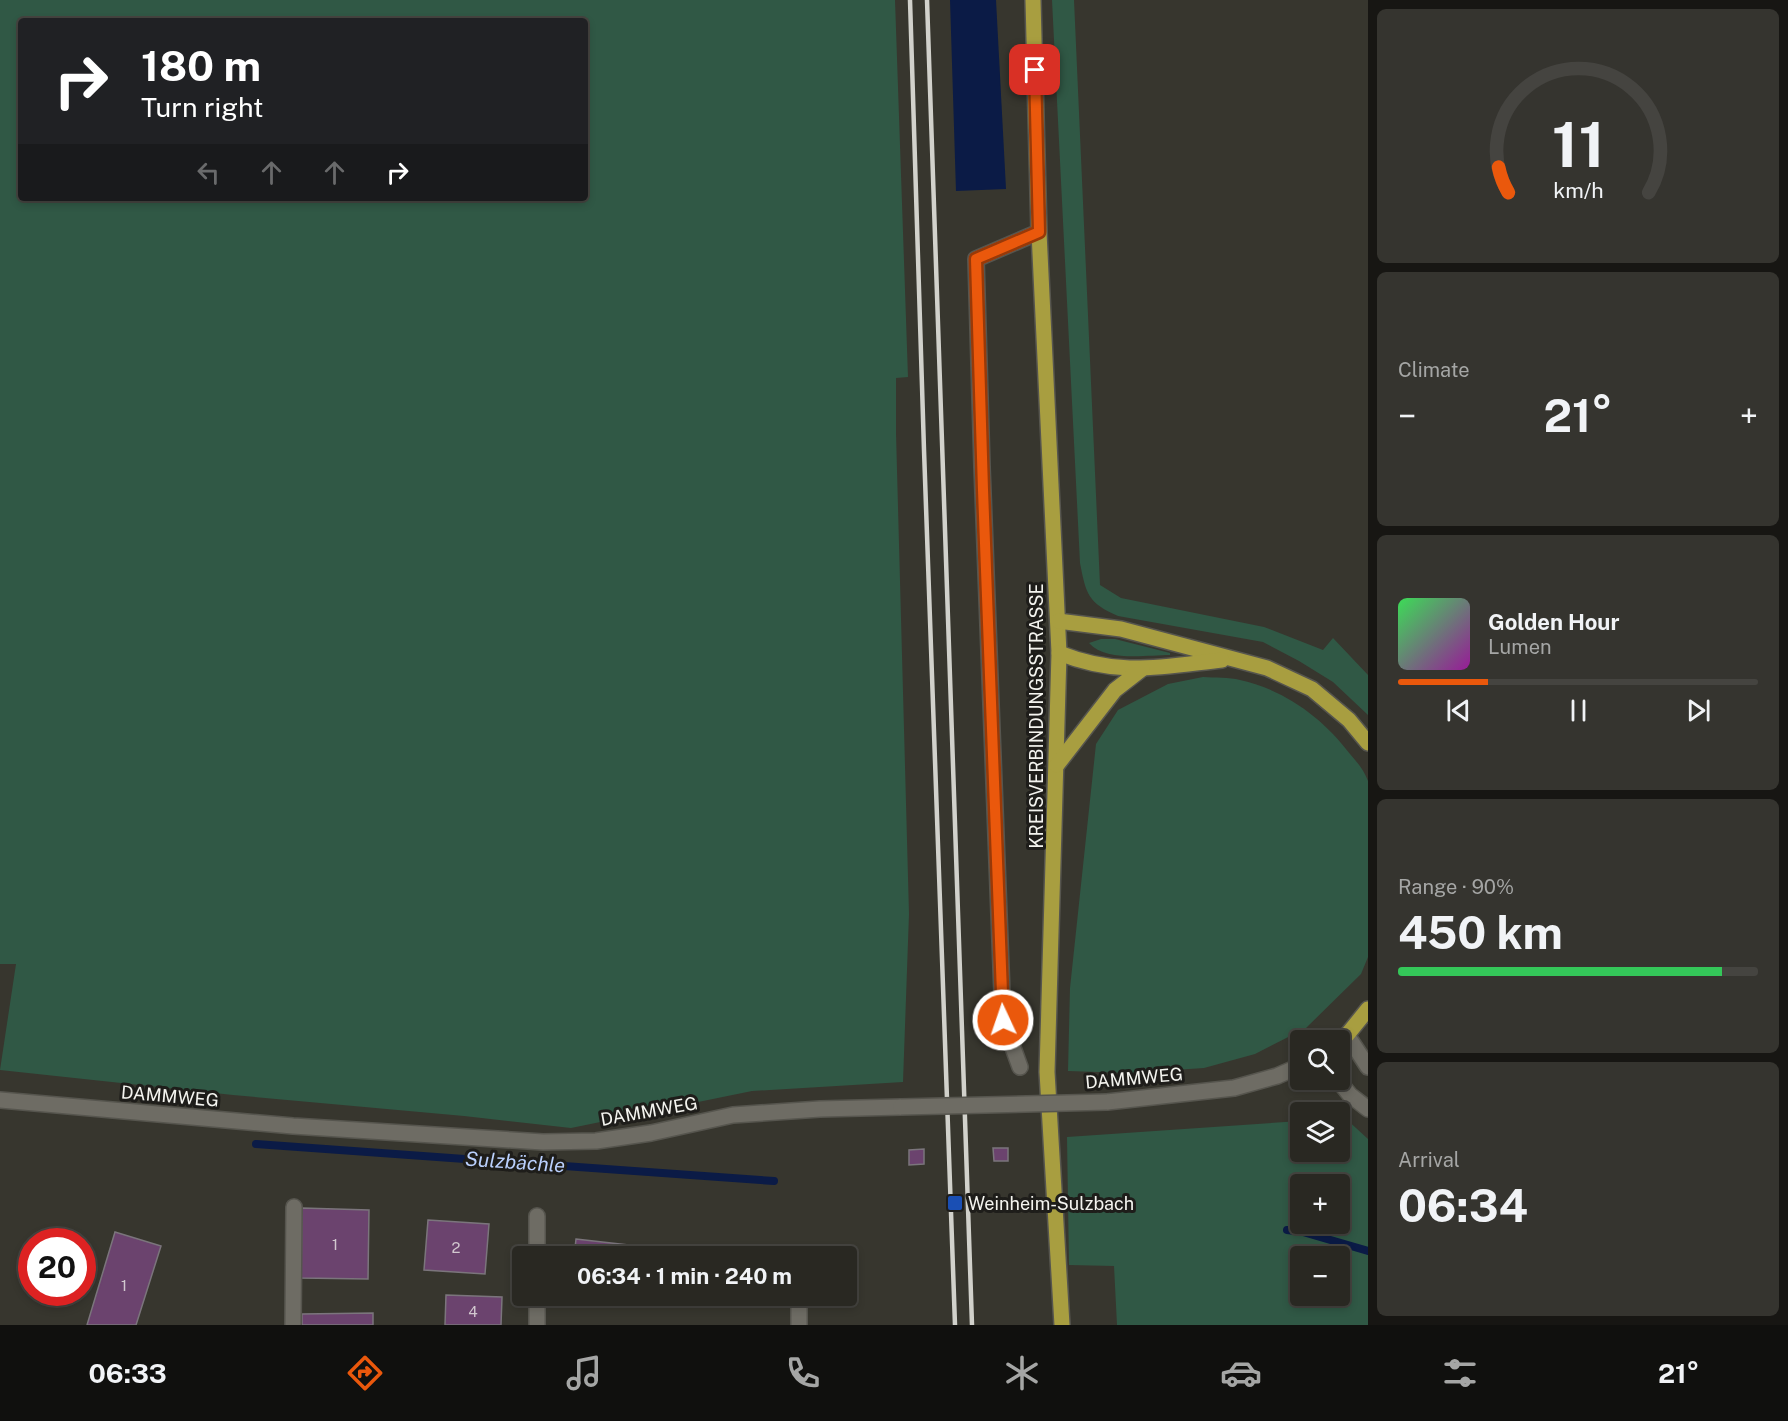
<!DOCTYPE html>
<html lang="en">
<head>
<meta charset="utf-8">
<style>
  body { margin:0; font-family:"Public Sans",sans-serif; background:#35342f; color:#f1f3f6; height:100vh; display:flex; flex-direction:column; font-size:22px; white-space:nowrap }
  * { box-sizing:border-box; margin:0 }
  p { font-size:20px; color:#a5a6a5 }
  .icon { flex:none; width:33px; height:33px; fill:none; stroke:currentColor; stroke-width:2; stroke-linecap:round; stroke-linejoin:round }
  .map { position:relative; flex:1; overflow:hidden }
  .side { display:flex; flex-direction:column; gap:9px; padding:9px; background:#171613; width:420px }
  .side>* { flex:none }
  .guide { position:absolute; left:18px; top:18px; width:570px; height:183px; border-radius:6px; box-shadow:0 3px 9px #0003,0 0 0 2px #454440; background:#202124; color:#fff; overflow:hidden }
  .fabs { position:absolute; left:1290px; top:1030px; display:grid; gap:12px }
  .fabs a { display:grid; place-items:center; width:60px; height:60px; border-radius:6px; background:#292822; box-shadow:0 3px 9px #0003,0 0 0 2px #454440; font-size:30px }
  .speed { position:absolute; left:18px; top:1228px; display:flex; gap:12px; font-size:30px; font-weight:700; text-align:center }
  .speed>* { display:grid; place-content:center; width:78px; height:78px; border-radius:50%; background:#292822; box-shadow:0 3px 9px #0003,0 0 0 2px #454440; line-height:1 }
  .speed .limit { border:9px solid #d22; background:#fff; color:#111 }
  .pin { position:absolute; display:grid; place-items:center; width:51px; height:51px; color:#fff; margin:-26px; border-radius:12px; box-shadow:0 3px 9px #0006 }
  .me { position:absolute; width:66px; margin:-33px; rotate:357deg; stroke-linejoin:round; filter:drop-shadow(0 0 4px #0008) }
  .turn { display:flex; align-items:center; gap:21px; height:126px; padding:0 24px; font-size:27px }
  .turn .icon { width:78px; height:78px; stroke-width:2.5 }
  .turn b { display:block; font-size:42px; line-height:51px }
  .lanes { display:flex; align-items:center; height:57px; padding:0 24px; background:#0003; justify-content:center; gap:30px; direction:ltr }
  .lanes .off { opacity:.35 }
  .big { font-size:45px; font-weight:700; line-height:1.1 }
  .side .widget { flex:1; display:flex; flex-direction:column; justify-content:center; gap:9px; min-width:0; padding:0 21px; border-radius:9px; background:#35342f }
  .side .dial { align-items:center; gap:0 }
  .dial svg { height:156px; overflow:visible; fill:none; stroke:#454440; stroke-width:7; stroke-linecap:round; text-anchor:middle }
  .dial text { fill:#f1f3f6; stroke:none }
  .song { display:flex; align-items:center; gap:18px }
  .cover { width:72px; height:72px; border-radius:9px; background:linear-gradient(135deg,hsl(130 70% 55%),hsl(300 70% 35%)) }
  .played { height:6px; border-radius:3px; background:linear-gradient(90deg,#ea580c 25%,#454440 25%) }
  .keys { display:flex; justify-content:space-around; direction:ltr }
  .heat { display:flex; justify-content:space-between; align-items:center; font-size:33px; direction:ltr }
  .charge { height:9px; border-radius:4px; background:linear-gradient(90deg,#34c759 90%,#454440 0) }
  .trip { position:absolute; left:512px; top:1246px; width:345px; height:60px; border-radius:6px; background:#292822; box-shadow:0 3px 9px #0003,0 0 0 2px #454440; font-weight:700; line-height:60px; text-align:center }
  .dock { display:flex; height:96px; justify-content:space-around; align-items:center; background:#10100e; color:#a5a6a5 }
  .dock .icon { width:42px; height:42px }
  .dock .current { color:#ea580c }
  .dock b { font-size:27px; color:#f1f3f6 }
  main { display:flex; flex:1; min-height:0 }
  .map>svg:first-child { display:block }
</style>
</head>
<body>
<main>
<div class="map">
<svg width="1368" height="1325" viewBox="0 0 1368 1325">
  <rect width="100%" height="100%" fill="#37362e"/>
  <!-- green -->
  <g fill="#305845" fill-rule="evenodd">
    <path d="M0,0H895L908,377L896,378V433L909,914L903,1082L752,1091L571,1128L464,1116L233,1095L0,1070L16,964H0ZM21,21H585V198H21Z"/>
    <path d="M1052,0H1074L1100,585L1121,598L1264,627L1323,650L1333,638L1368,675V715L1333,682L1299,661L1263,642L1118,616C1088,603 1086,594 1080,563Z"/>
    <path d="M1101,639H1115L1170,653V655C1146,655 1106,662 1089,643Z"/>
    <path d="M1203,677C1215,678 1229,677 1240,680C1285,690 1323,718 1350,754C1357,762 1364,770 1368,781V957L1361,974L1306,1028L1255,1054L1204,1068L1129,1073L1068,1071L1070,988L1096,744L1118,710L1168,684Z"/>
    <path d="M1344,1117L1368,1139V1325H1117L1114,1266L1069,1265L1067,1137L1300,1121V1152H1340V1118ZM1300,1185H1340V1224H1300ZM1300,1257H1340V1296H1300Z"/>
  </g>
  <!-- water -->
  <path fill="#0b1b46" d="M950,0H996L1006,189L956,191Z"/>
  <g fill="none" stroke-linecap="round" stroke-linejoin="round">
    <!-- stream -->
    <g stroke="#0b1b46" stroke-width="8">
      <path d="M256,1144L774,1181"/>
      <path d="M1287,1230L1303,1232L1368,1251"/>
    </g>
  </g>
  <!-- building -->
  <g fill="#6b436e" stroke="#7b757c" stroke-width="1.5">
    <path d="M993,1148H1008V1161H994Z"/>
    <path d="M924,1149V1164L909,1165V1150Z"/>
    <path d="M302,1208L369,1210L368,1279L301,1278Z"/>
    <path d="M428,1220L489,1224L485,1274L424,1270Z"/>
    <path d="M115,1232L161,1246L136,1325H87Z"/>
    <path d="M576,1239L637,1246L636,1257H574Z"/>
    <path d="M446,1295L502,1297L501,1325H445Z"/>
    <path d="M373,1313V1325H302V1314Z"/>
  </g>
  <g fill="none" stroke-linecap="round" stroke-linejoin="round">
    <defs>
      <path id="service" d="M1020,1067L1003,1020L982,467L976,259L1039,232"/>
      <g id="minor">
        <path d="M1340,1042L1347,1035L1368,1067"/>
        <path d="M1338,1080L1350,1095L1368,1109"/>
        <path d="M0,1100L293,1126L543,1142L596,1141L651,1133L733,1115L820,1109L901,1107"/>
        <path d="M1107,1102L1234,1088L1277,1076L1300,1066"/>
        <path d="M537,1216V1257"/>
        <path d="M537,1296V1325"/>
        <path d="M293,1325L294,1207"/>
        <path d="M799,1325V1298"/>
      </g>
      <g id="primary">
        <path d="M1033,0L1039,232L1059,653L1047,1072L1062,1325"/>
        <path d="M1058,621L1121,629L1267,668L1312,689L1349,720L1368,743"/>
        <path d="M1059,653C1119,677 1160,667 1222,660"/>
        <path d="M1057,765L1115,690L1142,669"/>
        <path d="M1347,1035L1368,1009"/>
      </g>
    </defs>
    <!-- service casing -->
    <use href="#service" stroke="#56554e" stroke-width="18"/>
    <!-- minor casing -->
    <use href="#minor" stroke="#56554e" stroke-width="18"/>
    <!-- primary casing -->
    <use href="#primary" stroke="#56554e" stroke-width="18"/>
    <!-- service -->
    <use href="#service" stroke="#6e6c64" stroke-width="15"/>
    <!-- minor -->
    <use href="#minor" stroke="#6e6c64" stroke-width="15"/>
    <!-- primary -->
    <use href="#primary" stroke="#a89e40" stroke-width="15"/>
    <!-- rail -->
    <g stroke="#d1d1cb" stroke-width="4.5">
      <path d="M910,0L924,450L955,1325"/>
      <path d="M927,0L972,1325"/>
    </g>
    <defs>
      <path id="minor-bridge" d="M901,1107L1107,1102"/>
    </defs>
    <!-- minor-bridge casing -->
    <use href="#minor-bridge" stroke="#56554e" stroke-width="18" stroke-linecap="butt"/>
    <!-- minor-bridge -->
    <use href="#minor-bridge" stroke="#6e6c64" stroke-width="15"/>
  </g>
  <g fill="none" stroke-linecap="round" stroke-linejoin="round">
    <defs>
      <path id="route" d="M1003,1020L983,490L976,259L1039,232L1035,70"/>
    </defs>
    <!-- route casing -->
    <use href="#route" stroke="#983908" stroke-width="15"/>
    <!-- route -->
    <use href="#route" stroke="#ea580c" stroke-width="10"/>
  </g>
  <!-- markers -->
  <rect fill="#1a4fb4" stroke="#1e1d1a" stroke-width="2" x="947" y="1195" width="16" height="16" rx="3"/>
  <g text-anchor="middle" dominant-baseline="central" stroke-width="6" stroke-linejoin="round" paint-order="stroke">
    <!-- number labels -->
    <g font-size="15" fill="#d2c8cf">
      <text x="335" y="1244">1</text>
      <text x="456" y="1247">2</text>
      <text x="124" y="1285">1</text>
      <text x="473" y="1311">4</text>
    </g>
    <!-- street labels -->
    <g font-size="18" fill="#f4f4ef" stroke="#1e1d1a">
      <text transform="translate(1036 716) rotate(-90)">KREISVERBINDUNGSSTRASSE</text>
      <text transform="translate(1134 1078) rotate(-5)">DAMMWEG</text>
      <text transform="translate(170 1096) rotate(5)">DAMMWEG</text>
      <text transform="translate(649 1111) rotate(-10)">DAMMWEG</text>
    </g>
    <!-- poi labels -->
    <g font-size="18" fill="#f4f4ef" stroke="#1e1d1a" text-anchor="start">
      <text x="968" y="1203">Weinheim-Sulzbach</text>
    </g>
    <!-- water labels -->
    <g font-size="20" font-style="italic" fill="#bad0fd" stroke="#1e1d1a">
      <text transform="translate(515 1162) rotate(4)">Sulzbächle</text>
    </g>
  </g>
</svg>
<div class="fabs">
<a><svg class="icon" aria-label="search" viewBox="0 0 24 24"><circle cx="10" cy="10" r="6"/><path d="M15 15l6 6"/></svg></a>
<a><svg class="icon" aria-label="layers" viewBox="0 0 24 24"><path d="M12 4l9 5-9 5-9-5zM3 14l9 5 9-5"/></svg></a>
<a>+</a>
<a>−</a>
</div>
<div class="speed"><div class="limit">20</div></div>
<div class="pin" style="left:1035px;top:70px;background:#d93025"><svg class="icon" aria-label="arrive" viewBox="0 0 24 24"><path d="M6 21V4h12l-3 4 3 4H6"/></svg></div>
<svg class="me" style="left:1003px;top:1020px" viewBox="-20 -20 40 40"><circle r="17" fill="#ea580c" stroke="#fff" stroke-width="3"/><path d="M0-11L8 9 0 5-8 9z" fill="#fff"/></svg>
<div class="trip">06:34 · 1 min · 240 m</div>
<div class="guide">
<div class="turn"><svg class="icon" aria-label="right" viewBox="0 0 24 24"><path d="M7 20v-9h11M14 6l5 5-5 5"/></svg><div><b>180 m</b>Turn right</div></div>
<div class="lanes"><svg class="icon off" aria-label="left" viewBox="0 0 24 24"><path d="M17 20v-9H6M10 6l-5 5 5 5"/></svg><svg class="icon off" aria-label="ahead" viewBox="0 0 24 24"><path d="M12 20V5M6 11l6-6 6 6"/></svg><svg class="icon off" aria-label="ahead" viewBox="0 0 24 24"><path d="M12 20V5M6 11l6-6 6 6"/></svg><svg class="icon" aria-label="right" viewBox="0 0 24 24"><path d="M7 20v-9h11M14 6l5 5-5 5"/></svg></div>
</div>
</div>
<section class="side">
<div class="widget dial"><svg viewBox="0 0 100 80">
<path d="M14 69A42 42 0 1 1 86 69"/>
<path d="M14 69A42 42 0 0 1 9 56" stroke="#ea580c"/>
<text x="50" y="56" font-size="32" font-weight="700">11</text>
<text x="50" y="72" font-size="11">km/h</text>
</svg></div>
<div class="widget"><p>Climate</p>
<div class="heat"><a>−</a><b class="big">21°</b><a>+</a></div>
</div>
<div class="widget">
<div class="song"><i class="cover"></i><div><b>Golden Hour</b><p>Lumen</p></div></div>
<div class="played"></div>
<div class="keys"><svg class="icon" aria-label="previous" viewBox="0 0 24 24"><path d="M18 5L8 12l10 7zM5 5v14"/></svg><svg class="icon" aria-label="pause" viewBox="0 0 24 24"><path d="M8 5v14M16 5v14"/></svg><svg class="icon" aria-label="next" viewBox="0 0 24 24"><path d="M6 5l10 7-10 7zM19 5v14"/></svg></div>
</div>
<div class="widget"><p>Range · 90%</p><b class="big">450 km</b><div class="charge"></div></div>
<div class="widget"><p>Arrival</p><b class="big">06:34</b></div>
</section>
</main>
<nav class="dock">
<b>06:33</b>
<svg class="icon current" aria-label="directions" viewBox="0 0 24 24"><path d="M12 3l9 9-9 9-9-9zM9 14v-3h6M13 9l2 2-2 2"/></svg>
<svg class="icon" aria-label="music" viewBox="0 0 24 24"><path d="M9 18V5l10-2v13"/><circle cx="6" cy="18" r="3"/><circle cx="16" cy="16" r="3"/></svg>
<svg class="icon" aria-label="phone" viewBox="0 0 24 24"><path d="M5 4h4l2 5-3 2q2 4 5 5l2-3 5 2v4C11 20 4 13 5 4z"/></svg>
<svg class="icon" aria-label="climate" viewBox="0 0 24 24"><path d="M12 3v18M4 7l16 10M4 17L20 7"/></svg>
<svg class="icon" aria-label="car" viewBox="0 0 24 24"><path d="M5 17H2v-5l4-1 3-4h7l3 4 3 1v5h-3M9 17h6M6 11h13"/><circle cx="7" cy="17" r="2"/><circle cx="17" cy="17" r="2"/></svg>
<svg class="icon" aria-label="filters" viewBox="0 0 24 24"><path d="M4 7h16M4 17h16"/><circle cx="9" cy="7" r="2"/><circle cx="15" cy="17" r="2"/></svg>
<b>21°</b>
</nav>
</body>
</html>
